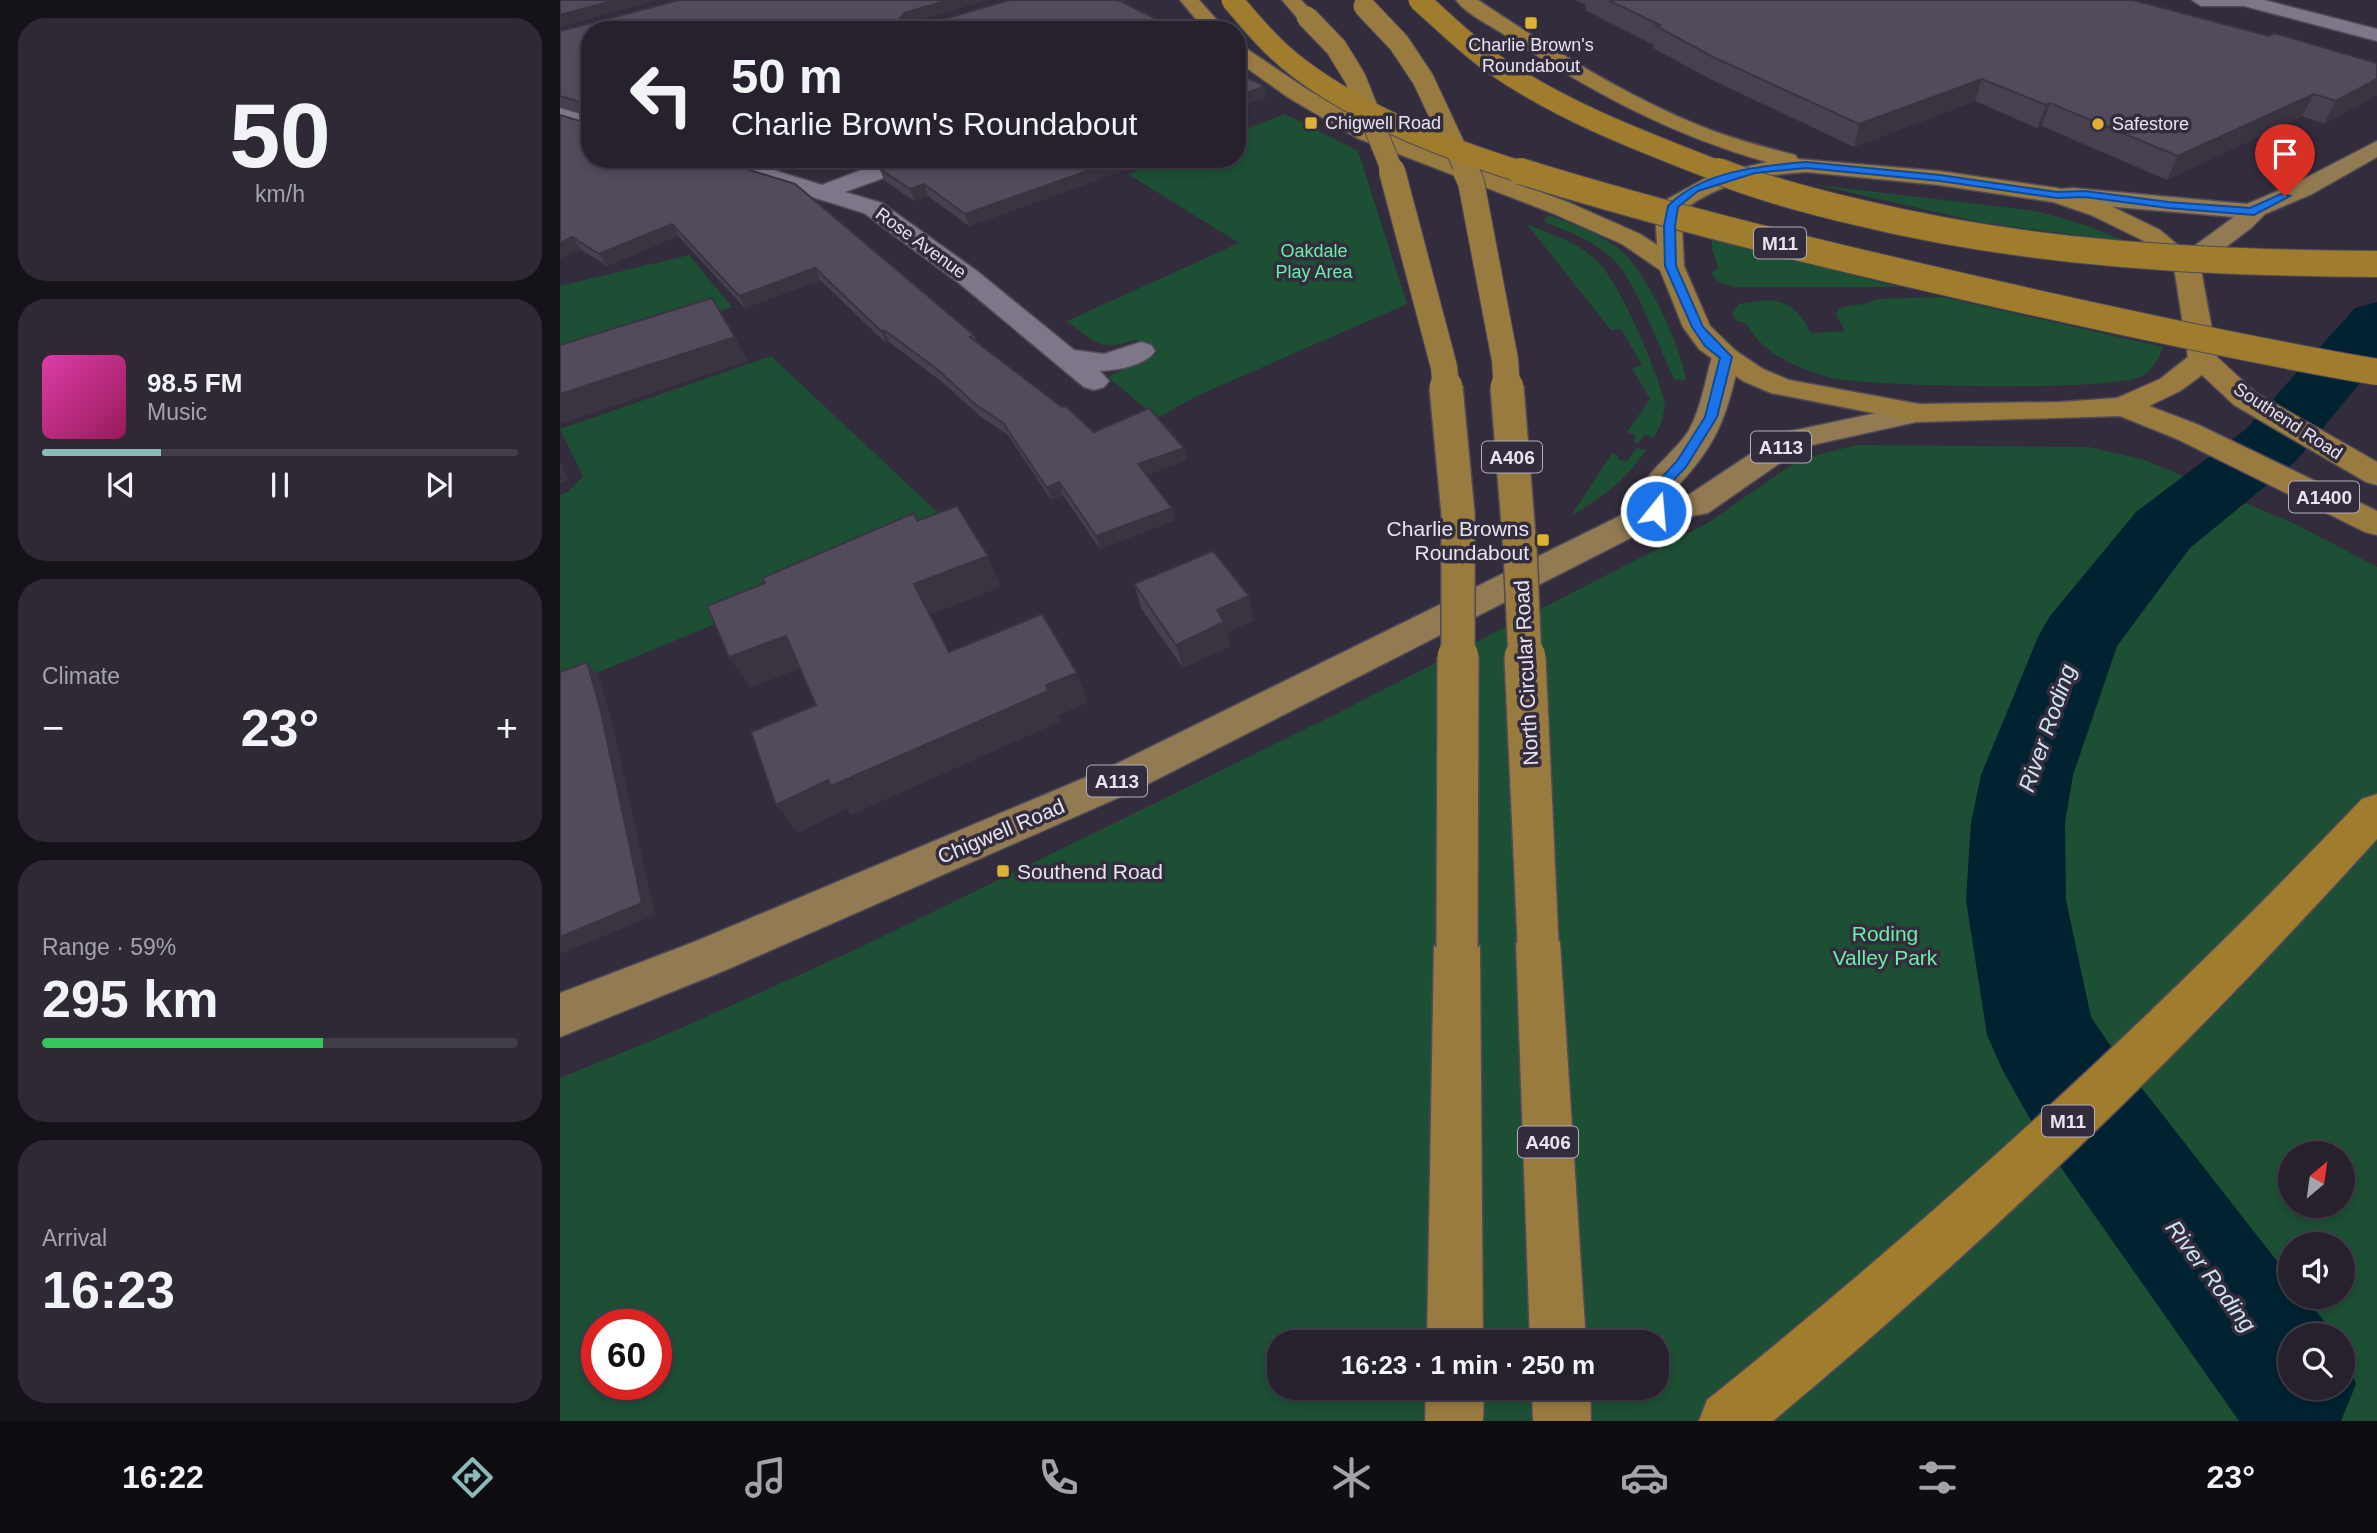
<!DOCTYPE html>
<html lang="en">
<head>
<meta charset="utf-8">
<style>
  body { margin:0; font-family:Arial,sans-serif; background:#2e2935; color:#f1f3f6; height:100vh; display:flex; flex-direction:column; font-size:26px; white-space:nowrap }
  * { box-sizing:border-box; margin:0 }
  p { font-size:23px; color:#a4a3aa }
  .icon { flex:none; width:38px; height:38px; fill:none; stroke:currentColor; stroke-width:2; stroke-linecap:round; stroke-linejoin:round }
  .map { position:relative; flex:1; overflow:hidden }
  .sheet { display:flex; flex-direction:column; gap:18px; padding:18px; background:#151219; width:560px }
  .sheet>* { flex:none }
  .banner { position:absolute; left:21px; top:21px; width:665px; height:147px; border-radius:28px; box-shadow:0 4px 10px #0003,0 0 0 2px #423e49; background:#26212d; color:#f1f3f6; overflow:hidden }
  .needle { width:46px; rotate:29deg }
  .tools { position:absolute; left:1718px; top:1141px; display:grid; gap:14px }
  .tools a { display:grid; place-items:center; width:77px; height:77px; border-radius:50%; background:#26212d; box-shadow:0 4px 10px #0003,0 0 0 2px #423e49; font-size:35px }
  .speed { position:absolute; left:21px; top:1309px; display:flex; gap:14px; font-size:35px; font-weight:700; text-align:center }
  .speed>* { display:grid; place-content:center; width:91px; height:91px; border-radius:50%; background:#26212d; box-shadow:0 4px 10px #0003,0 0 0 2px #423e49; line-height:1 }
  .speed .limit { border:10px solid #d22; background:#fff; color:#111 }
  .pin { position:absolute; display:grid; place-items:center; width:60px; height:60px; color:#fff; margin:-72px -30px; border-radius:50% 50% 50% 0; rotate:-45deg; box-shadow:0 0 7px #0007 }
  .pin .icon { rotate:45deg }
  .me { position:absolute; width:77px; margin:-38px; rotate:17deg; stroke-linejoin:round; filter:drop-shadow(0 0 5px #0008) }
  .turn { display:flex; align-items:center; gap:24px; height:147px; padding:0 35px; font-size:32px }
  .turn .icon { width:91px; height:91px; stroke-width:2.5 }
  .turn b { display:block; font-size:49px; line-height:60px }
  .big { font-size:52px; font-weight:600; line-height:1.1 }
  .sheet .tile { flex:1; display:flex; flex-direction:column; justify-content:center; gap:10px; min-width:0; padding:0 24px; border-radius:28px; background:#2e2935 }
  .sheet .dial { align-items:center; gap:0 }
  .dial b { font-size:91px; line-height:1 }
  .song { display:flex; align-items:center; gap:21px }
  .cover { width:84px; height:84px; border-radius:10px; background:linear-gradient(135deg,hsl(320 70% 55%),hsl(330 70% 35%)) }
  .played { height:7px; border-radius:4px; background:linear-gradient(90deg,#8bbbb9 25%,#423e49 25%) }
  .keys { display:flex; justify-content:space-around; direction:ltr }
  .heat { display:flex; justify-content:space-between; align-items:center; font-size:38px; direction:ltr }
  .charge { height:10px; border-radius:5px; background:linear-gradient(90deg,#34c759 59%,#423e49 0) }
  .trip { position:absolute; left:707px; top:1330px; width:402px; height:70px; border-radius:28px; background:#26212d; box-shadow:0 4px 10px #0003,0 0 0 2px #423e49; font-weight:600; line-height:70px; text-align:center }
  .tabs { display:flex; height:112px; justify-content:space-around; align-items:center; background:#0f0d12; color:#a4a3aa }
  .tabs .icon { width:49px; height:49px }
  .tabs .on { color:#8bbbb9 }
  .tabs b { font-size:32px; color:#f1f3f6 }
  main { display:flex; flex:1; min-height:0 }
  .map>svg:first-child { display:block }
</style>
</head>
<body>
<main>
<section class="sheet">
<div class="tile dial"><b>50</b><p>km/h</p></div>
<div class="tile">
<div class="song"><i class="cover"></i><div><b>98.5 FM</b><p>Music</p></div></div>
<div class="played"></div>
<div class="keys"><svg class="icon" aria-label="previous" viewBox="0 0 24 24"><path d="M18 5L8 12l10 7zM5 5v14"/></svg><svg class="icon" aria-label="pause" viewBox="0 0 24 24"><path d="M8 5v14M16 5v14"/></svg><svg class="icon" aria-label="next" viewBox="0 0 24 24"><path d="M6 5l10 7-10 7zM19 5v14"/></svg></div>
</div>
<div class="tile"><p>Climate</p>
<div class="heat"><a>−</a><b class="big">23°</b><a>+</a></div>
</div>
<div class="tile"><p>Range · 59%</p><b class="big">295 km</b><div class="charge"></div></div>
<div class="tile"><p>Arrival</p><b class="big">16:23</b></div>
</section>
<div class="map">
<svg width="1817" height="1421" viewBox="0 0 1817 1421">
  <rect width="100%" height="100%" fill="#332c3c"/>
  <!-- green -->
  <g fill="#1d4f35" fill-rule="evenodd">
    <path d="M725,114L798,151L847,304L643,393L597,418L548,377L597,353L576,339C540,353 536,342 507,321L679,243L568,174L607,159H677V132Z"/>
    <path d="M1257,185L1476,211L1525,225L1569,242L1424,223Z"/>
    <path d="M989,215C1012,224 1037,233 1058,248C1085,267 1122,348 1126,381L1114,379C1100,349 1077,285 1056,262C1037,242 1010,232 985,222L984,219Z"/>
    <path d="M967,224C990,234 1014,241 1034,258C1058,277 1097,371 1105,403L1102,421L1094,438L1085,434L1078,443L1073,441L1076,435L1067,432L1090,399L1072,368L1082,365L1061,329L1051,330Z"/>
    <path d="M1152,238L1339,287H1175L1159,282L1151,274L1158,267L1152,249Z"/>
    <path d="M129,255L172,307L0,363V286Z"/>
    <path d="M1382,297L1603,347C1599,358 1593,370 1582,376C1553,392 1306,387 1268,377C1236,368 1202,353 1186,323L1176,321L1172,312L1179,304C1217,298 1231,296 1251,333L1285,331L1276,315L1278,309C1290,304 1306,306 1316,299Z"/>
    <path d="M211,356L392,526L0,688V495L8,492L23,476L0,429Z"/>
    <path d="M1297,445L1529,447L1585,460L1737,525L1817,567V1421H0V1078L117,1030L301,947L471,864L780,712L1146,524L1240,459ZM1731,1153H1783V1206H1731ZM1731,1244H1783V1297H1731ZM37,1325H96V1384H37ZM1731,1335H1783V1388H1731ZM719,1342H1097V1388H719Z"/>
    <path d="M1076,448L1086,450C1064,482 1044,496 1011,516L1052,453L1059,456L1057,459L1067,462Z"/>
  </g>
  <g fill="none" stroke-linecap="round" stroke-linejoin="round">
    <!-- river -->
    <path fill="#002231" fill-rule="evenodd" d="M1817,302V362L1736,461L1630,548L1557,646L1513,775L1505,823L1506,900L1531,1017L1563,1064L1731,1279V1297H1745L1775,1335H1731V1388H1783V1353L1796,1384L1781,1421H1679L1483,1142L1443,1071L1427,1035L1406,900L1411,823L1421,775L1478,637L1490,616L1576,512L1686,429L1795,308Z"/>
    <defs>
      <g id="minor">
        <path d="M1632,0H1704L1817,29V41L1684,6H1641Z"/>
        <path d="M0,108L30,117V131L0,122Z"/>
        <path d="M142,159H178L262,185L330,159H364L361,164L285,192L322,203L417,271L514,350L544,354L581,342L591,345L595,351C585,366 557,370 540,371L549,381L544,387L534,390L524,387L399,283L304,213L145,164Z"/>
      </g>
      <g id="primary">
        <path d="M1817,141V157L1752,194L1705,214L1691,228L1636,270L1627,272L1618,270L1614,264L1618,258L1674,217L1497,202L1488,200L1485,195L1488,190L1513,188L1687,204L1734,184Z"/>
        <path d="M1166,348L1176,351L1180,357C1166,419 1158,444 1113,491V498L1127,496L1222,433L1359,404L1370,407L1374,413L1370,419L1243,447L1148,513L1104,521L576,790L166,970L0,1037V993L134,942L548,768L1080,506C1080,501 1079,494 1081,489C1085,474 1119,448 1129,430C1141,408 1145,381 1152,357L1156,351Z"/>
      </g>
      <g id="trunk">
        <path d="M620,0H639L666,30H645Z"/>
        <path d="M722,0H741L757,17L747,23L740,21Z"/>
        <path d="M896,0H918C989,47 1063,95 1143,127C1173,139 1204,147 1235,155L1238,159L1379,171L1497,188L1549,205L1600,230L1640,264L1657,357L1696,393L1817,462V485L1806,482L1674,405L1642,375L1620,391L1589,406L1639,425L1817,511V535L1805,532L1617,439L1560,416L1359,422L1211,393L1183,381L1139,349L1123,327L1100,270L1062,244L992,213L797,138L729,98L677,61V45L684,47L745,88L813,128L1010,203L1080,234L1097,245L1096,226L1104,201L1151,175L1207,162C1111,135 1030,91 948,37C932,26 907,15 896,0ZM1246,172L1379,185L1493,202L1531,215L1582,240L1614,267L1628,357L1600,379L1557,398L1500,402L1359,404L1229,380L1203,369L1176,351L1150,326L1124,266L1122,226L1125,209C1162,182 1201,175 1246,172Z"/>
        <path d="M978,922L994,928L1000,942L1026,1342H970L956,942L962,928Z"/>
        <path d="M897,927L913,933L920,947L923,1342H867L874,947L881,933Z"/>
        <path d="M866,1388H924L923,1421H865Z"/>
        <path d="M972,1388H1030L1031,1421H973Z"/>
      </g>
      <path id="motorway" d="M1817,794V839C1630,1046 1428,1242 1213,1421H1139L1147,1400C1378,1215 1598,1013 1802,799Z"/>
    </defs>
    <!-- minor casing -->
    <use href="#minor" stroke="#504a57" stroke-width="3"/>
    <!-- primary casing -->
    <use href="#primary" stroke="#504a57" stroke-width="3"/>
    <!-- trunk casing -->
    <use href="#trunk" stroke="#504a57" stroke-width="3"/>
    <!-- motorway casing -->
    <use href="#motorway" stroke="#504a57" stroke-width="3"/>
    <!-- minor -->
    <use href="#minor" fill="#7e7689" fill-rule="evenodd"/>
    <!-- primary -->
    <use href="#primary" fill="#927a52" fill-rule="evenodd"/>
    <!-- trunk -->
    <use href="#trunk" fill="#997b40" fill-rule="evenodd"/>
    <!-- motorway -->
    <use href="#motorway" fill="#a07c2d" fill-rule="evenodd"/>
    <defs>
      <g id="trunk-bridge-far3">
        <path d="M804,6L839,43L863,79L907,173"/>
        <path d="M747,17L776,47L795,78L833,173"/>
      </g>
      <g id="trunk-bridge-far2">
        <path d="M832,171L884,367L886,389"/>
        <path d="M906,171L911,182L945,360L947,389"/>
      </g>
      <g id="trunk-bridge-far1">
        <path d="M886,387L898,514V659"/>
        <path d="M947,387L960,549L965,659"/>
      </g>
      <g id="trunk-bridge">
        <path d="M965,657L978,942"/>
        <path d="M897,947L898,657"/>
      </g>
      <g id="motorway-bridge-far1">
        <path d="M672,0C693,25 714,50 740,69C805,118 888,149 965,173"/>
        <path d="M859,0C883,21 906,44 932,63C1002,112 1083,142 1163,173"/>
      </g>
      <g id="motorway-bridge">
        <path d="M960,171C1115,219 1274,257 1432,293C1560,322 1688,350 1817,372"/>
        <path d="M1158,171C1204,189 1253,202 1301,213C1470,254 1643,263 1817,264"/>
      </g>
    </defs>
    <!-- trunk-bridge-far3 casing -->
    <use href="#trunk-bridge-far3" stroke="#504a57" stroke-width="23" stroke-linecap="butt"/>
    <!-- trunk-bridge-far2 casing -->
    <use href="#trunk-bridge-far2" stroke="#504a57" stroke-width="28" stroke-linecap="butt"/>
    <!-- trunk-bridge-far1 casing -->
    <use href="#trunk-bridge-far1" stroke="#504a57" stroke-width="36" stroke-linecap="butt"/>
    <!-- trunk-bridge casing -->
    <use href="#trunk-bridge" stroke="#504a57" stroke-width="44" stroke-linecap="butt"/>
    <!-- motorway-bridge-far1 casing -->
    <use href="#motorway-bridge-far1" stroke="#504a57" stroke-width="23" stroke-linecap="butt"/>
    <!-- motorway-bridge casing -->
    <use href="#motorway-bridge" stroke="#504a57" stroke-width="28" stroke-linecap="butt"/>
    <!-- trunk-bridge-far3 -->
    <use href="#trunk-bridge-far3" stroke="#997b40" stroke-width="21"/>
    <!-- trunk-bridge-far2 -->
    <use href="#trunk-bridge-far2" stroke="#997b40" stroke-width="26"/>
    <!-- trunk-bridge-far1 -->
    <use href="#trunk-bridge-far1" stroke="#997b40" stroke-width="33"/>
    <!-- trunk-bridge -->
    <use href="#trunk-bridge" stroke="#997b40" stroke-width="41"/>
    <!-- motorway-bridge-far1 -->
    <use href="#motorway-bridge-far1" stroke="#a07c2d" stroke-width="21"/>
    <!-- motorway-bridge -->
    <use href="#motorway-bridge" stroke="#a07c2d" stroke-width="26"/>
  </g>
  <!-- wall -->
  <g fill="#47404f">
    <path d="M428,0L352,22H374L449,0H566L561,2L619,30H30V159L414,335L417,343L534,432L624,448L627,460L587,475L612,508L615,520L540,549L503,495L491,500L448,435L421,417L382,382L329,342L326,343L260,280L185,308L118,236L47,266L20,249L0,258V115L23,122L26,120V114L0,106V31Z"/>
    <path d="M1015,0H1573L1817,63V95L1764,124L1742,116L1607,180L1482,126L1477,128L1415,101L1294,147L1150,79L1093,48L1094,45L1025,10L1026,5Z"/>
    <path d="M187,159H202L204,164Z"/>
    <path d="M293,159H322L304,166Z"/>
    <path d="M346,159H591V161L409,226L368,196L354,201L324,180L320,169Z"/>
    <path d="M574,584L689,596L693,621L667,632L670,646L623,668L581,608Z"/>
  </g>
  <!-- shaded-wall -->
  <g fill="#393440">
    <path d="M56,0H99L0,27V15Z"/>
    <path d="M389,0H428L347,23L343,30L339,20L344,13Z"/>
    <path d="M1422,79L1415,101L1294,147L1299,124Z"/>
    <path d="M1817,79V95L1764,124L1776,101Z"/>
    <path d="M705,86L707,97L677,108V97Z"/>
    <path d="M1754,94L1742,116L1607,180L1618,156Z"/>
    <path d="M1490,103L1482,126L1477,128L1486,105Z"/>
    <path d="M301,159H322L304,166Z"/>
    <path d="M561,159H591V161L409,226L405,214Z"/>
    <path d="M364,184L368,196L354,201L350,189Z"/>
    <path d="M112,224L118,236L47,266L39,254Z"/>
    <path d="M12,237L20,249L0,258V243Z"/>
    <path d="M255,268L260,280L185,308L179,296Z"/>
    <path d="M324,330L329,342L326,343L321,331Z"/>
    <path d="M175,337L188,361L0,424V394Z"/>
    <path d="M624,448L627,460L582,477L578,464Z"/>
    <path d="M0,460L8,480L0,483Z"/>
    <path d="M499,482L503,495L491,500L487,488Z"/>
    <path d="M612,508L615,520L540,549L536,536Z"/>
    <path d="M428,556L441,587L369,615L354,584Z"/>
    <path d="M689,596L693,621L667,632L670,646L623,668L616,645L657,610Z"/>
    <path d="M226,636L245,666L190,688L169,657Z"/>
    <path d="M27,662L38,675L52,721L95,915L0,954V937Z"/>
    <path d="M517,673L528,703L499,715L501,721L291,815L287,809L238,833L216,805L268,780L486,685Z"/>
  </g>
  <!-- building -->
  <g fill="#524b5c" stroke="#393440" stroke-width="2">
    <path d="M0,0H56L0,15Z"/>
    <path d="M119,0H389L344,13L339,20L341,22H374L449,0H558L619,30H30V159H154L235,184L414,335L410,337L502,407L505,406L534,432L589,408L624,448L578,464L612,508L536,536L499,482L487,488L443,423L416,405L377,369L324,330L321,331L255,268L179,296L112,224L39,254L12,237L0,243V115L23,122L26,120V104L0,96V31Z"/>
    <path d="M1048,0H1573L1709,36L1714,33L1817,63V79L1776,101L1754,94L1618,156L1490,103L1486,105L1422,79L1299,124L1153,57L1096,26L1100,25Z"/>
    <path d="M677,73L705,86L677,97Z"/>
    <path d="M346,159H561L405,214L364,184L350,189L320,169Z"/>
    <path d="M152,298L175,337L0,394V345Z"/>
    <path d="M397,506L428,556L354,584L389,652L482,614L517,673L486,685L488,691L271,786L268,780L216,805L191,732L256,705L226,636L169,657L147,606L205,583L202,578L354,513L357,521Z"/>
    <path d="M653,551L689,596L657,610L664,622L616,645L574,584Z"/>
    <path d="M27,662L40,708L82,903L0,937V672Z"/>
  </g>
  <!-- route -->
  <path fill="#1a73e8" stroke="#114b97" stroke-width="2" d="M1246,162L1380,175L1497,192L1525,191L1608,202L1690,208L1721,194L1730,196L1694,215L1608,208L1525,197L1497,198L1380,181L1246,168L1195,173L1138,191L1118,207L1115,226L1116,266L1143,327L1172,357L1157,417L1126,467L1104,490L1101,514H1092L1091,489L1117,461L1145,417L1160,358L1145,346L1132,327L1105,266L1104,226L1108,206C1142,171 1200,166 1246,162Z"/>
  <!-- markers -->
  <g fill="#ddb133" stroke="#332c3c" stroke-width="2.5">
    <rect x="964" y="16" width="14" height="14" rx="3.5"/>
    <rect x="744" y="116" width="14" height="14" rx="3.5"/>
    <circle cx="1538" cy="124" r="7"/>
    <rect x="976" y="533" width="14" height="14" rx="3.5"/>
    <rect x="436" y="864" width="14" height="14" rx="3.5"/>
  </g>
  <g text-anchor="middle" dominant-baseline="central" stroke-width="7" stroke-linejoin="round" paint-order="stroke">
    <!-- far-poi labels -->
    <g font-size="18" fill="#e8e4ee" stroke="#332c3c" text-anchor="start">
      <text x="971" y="45" text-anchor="middle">Charlie Brown's<tspan x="971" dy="21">Roundabout</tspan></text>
      <text x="765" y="123">Chigwell Road</text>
      <text x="1552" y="124">Safestore</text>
    </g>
    <!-- far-street labels -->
    <g font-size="18" fill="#e8e4ee" stroke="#332c3c">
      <text transform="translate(361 243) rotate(36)">Rose Avenue</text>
      <text transform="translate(1728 421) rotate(33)">Southend Road</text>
    </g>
    <!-- far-park labels -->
    <g font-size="18" fill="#6ceda8" stroke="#332c3c">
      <text x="754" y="251">Oakdale<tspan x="754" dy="21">Play Area</tspan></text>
    </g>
    <!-- shield labels -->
    <g fill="#332c3c" stroke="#b2adb9" stroke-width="2">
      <rect x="1194" y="227.5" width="52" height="31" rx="5"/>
      <rect x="1191" y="431.5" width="60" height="31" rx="5"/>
      <rect x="922" y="441.5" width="60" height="31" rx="5"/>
      <rect x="1729" y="481.5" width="70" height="31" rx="5"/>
      <rect x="527" y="765.5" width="60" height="31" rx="5"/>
      <rect x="1482" y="1105.5" width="52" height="31" rx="5"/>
      <rect x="958" y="1126.5" width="60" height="31" rx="5"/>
    </g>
    <g font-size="19" font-weight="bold" fill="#e8e4ee">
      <text x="1220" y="243">M11</text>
      <text x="1221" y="447">A113</text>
      <text x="952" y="457">A406</text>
      <text x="1764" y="497">A1400</text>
      <text x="557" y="781">A113</text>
      <text x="1508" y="1121">M11</text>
      <text x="988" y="1142">A406</text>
    </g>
    <!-- poi labels -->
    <g font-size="21" fill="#e8e4ee" stroke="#332c3c" text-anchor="end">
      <text x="969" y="528">Charlie Browns<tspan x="969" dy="24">Roundabout</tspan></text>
      <text x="457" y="871" text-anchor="start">Southend Road</text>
    </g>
    <!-- street labels -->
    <g font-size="21" fill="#e8e4ee" stroke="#332c3c">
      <text transform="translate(966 673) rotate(-93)">North Circular Road</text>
      <text transform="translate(441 831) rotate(-23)">Chigwell Road</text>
    </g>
    <!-- park labels -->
    <g font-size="21" fill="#6ceda8" stroke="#332c3c">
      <text x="1325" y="933">Roding<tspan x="1325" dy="24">Valley Park</tspan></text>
    </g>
    <!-- water labels -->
    <g font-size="23" font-style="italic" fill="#cde5f1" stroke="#332c3c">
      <text transform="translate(1487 728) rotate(-71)">River Roding</text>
      <text transform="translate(1651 1276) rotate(53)">River Roding</text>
    </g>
  </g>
</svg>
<div class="tools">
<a><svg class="needle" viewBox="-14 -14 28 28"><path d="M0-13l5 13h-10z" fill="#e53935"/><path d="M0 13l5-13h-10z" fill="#a4a3aa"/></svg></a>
<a><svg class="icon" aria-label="sound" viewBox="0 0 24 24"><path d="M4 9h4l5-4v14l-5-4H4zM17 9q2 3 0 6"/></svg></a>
<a><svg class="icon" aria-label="search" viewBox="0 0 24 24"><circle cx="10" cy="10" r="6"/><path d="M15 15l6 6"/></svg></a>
</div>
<div class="speed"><div class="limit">60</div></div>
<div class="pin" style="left:1725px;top:196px;background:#d93025"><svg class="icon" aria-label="arrive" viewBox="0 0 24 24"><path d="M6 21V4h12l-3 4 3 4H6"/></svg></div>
<svg class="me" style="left:1096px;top:511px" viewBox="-20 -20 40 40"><circle r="17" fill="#1a73e8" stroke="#fff" stroke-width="3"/><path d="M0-11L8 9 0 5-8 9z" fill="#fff"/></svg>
<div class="trip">16:23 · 1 min · 250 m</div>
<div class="banner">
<div class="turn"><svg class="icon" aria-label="left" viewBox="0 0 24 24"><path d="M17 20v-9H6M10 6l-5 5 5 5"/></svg><div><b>50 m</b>Charlie Brown's Roundabout</div></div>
</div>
</div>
</main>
<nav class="tabs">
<b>16:22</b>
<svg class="icon on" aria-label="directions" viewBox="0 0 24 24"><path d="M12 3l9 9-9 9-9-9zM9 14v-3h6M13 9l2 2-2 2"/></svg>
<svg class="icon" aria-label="music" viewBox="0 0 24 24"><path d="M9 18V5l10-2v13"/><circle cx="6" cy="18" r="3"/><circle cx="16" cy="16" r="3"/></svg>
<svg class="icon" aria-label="phone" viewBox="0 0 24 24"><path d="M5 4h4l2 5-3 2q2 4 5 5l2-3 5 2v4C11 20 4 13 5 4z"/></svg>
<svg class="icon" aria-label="climate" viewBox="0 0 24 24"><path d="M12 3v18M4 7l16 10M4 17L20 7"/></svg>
<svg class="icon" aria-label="car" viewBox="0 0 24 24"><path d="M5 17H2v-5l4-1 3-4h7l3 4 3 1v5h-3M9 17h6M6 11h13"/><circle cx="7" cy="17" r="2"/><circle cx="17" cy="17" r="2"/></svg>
<svg class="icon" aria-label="filters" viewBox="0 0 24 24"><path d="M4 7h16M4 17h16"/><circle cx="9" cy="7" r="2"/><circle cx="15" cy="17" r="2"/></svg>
<b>23°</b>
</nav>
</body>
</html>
